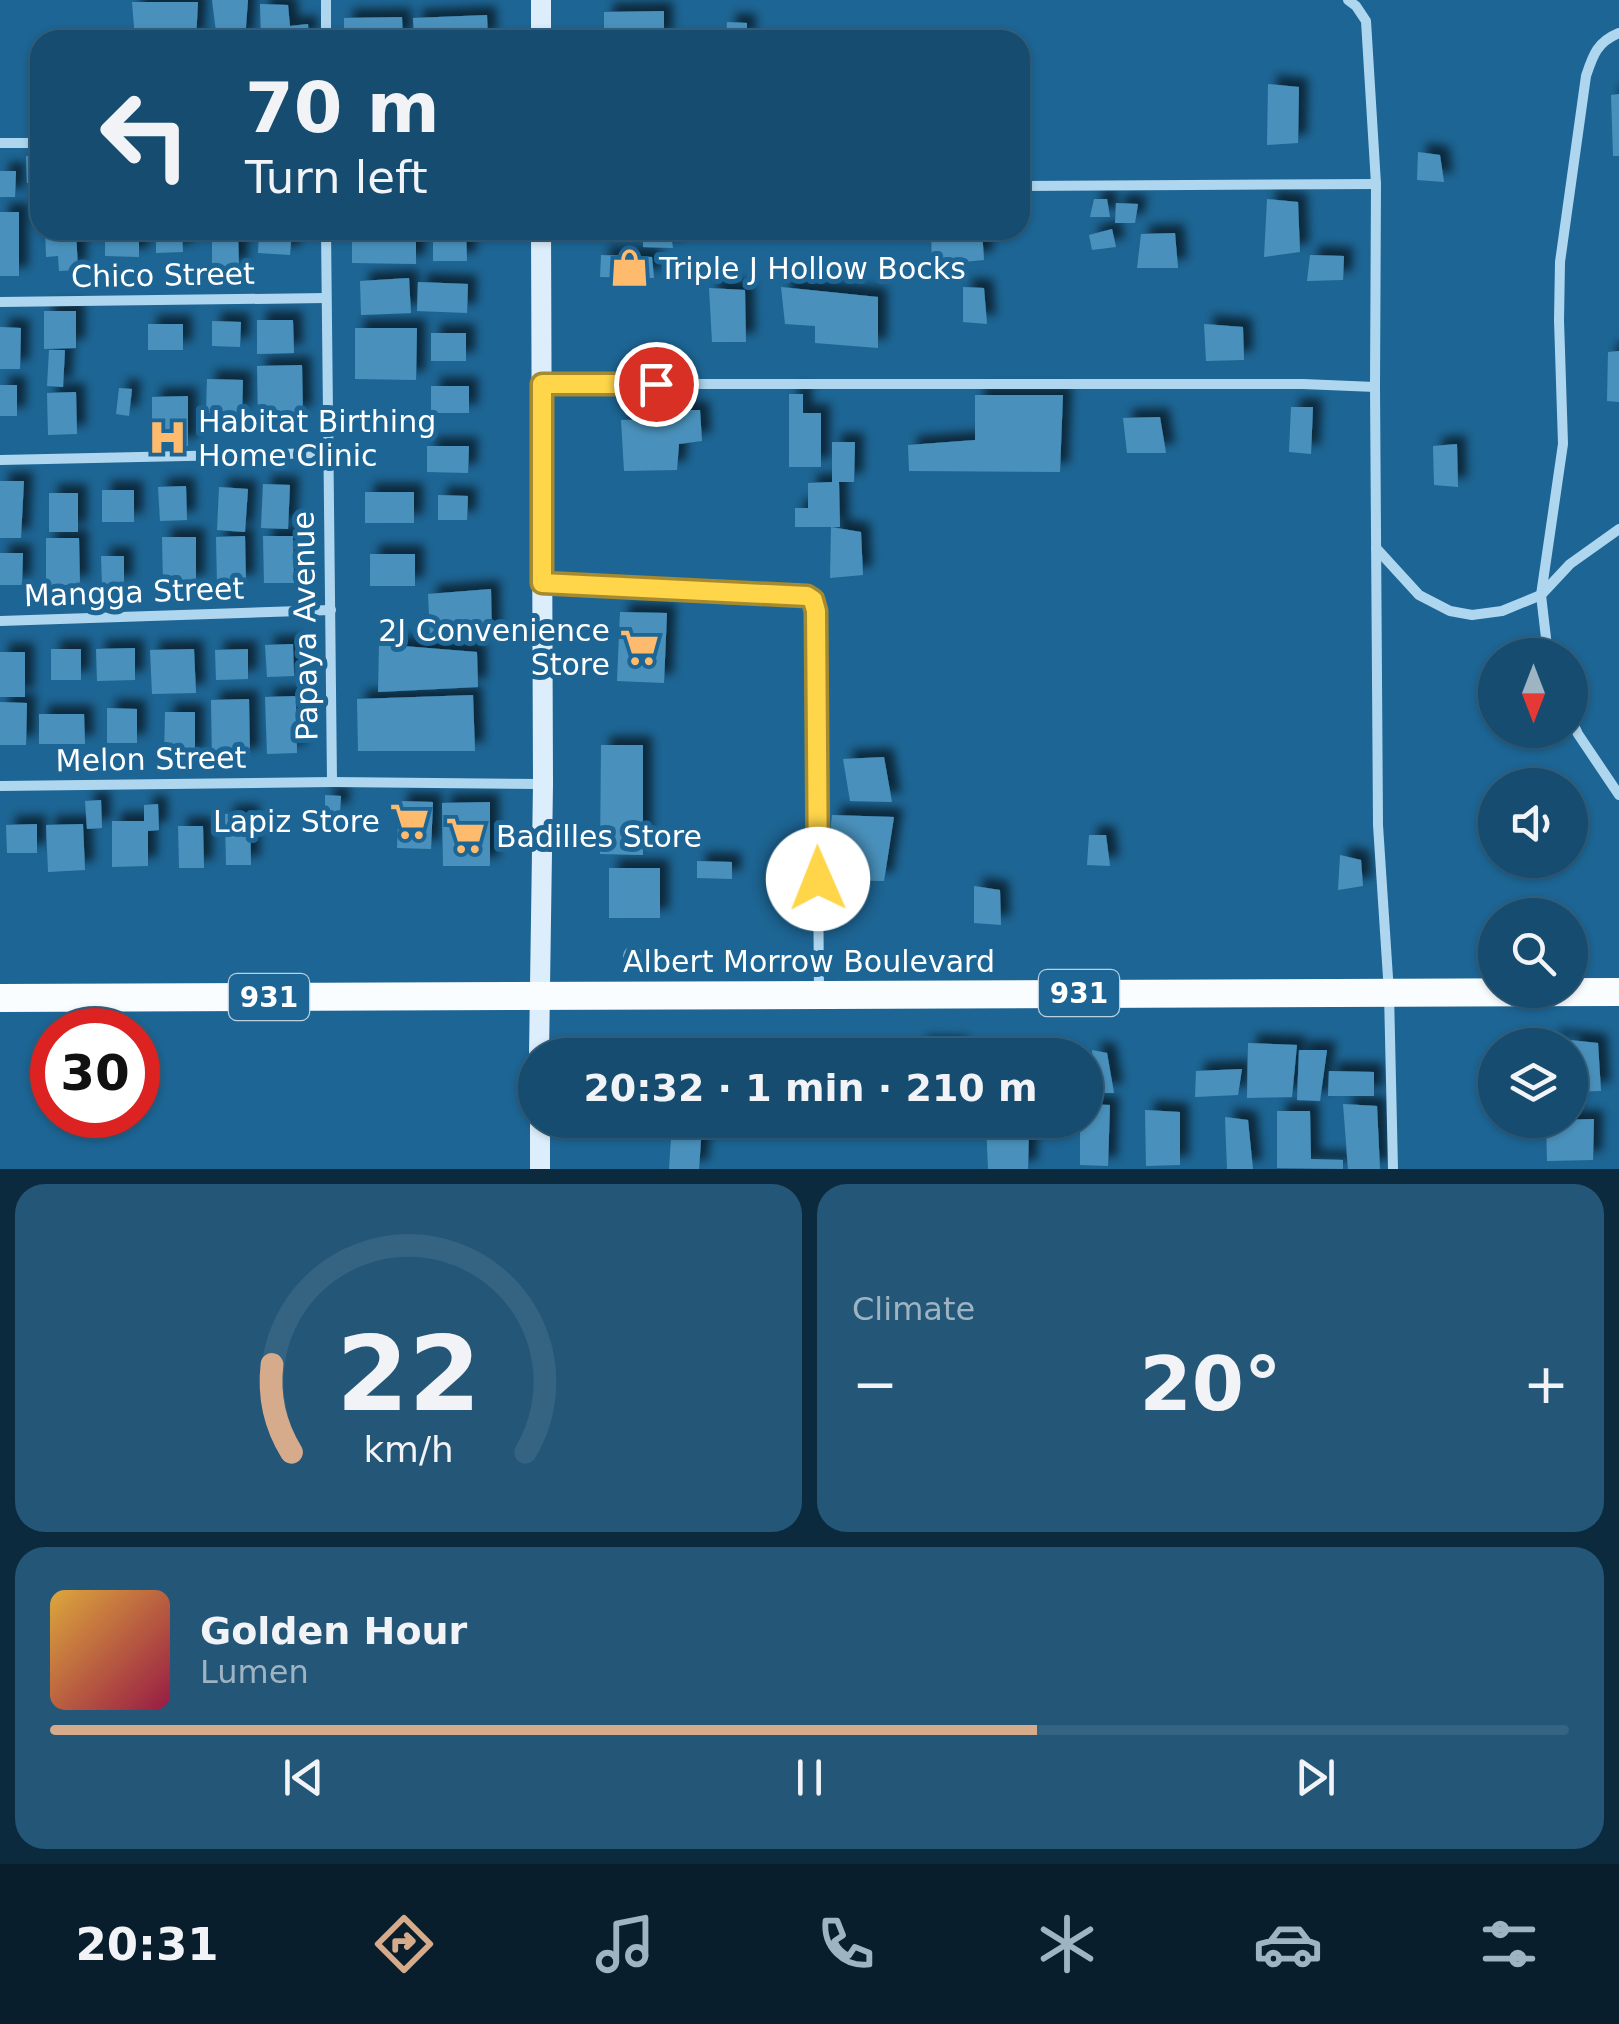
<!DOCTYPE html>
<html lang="en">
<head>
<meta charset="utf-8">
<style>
  body { margin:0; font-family:"DejaVu Sans",sans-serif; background:#235677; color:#f1f3f6; height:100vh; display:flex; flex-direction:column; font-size:38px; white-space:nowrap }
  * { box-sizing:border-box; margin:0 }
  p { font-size:32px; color:#9eb4c3 }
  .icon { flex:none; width:55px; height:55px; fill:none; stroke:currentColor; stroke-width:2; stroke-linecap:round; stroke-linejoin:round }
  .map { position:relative; height:1169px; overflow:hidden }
  .details { display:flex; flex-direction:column; gap:15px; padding:15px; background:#0c2a3d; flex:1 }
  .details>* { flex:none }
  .hud { position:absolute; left:30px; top:30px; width:1000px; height:210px; border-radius:30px; box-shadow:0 2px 8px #0004,0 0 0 2px #356382; background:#164c6f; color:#f1f3f6; overflow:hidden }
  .needle { width:65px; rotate:180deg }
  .fabs { position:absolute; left:1478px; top:638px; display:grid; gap:20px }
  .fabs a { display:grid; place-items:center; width:110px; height:110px; border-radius:50%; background:#164c6f; box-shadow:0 2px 8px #0004,0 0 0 2px #356382; font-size:50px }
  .speed { position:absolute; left:30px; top:1008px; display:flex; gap:20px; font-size:50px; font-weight:700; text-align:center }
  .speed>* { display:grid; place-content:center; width:130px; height:130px; border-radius:50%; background:#164c6f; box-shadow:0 2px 8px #0004,0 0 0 2px #356382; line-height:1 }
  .speed .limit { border:15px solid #d22; background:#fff; color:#111 }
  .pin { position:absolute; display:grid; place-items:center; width:85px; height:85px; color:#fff; margin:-42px; border:5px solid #fff; border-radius:50%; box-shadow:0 2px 10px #0007 }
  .me { position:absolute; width:110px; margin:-55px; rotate:359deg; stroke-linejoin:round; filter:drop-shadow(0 0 8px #0008) }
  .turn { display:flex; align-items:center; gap:35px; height:210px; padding:0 50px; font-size:45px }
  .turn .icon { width:130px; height:130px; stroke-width:2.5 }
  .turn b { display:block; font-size:70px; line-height:85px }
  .big { font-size:75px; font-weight:600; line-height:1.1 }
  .details .tile { flex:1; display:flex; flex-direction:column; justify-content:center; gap:15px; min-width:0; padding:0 35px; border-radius:30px; background:#235677 }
  .details .dial { align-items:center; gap:0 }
  .dial svg { height:260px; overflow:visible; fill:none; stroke:#356382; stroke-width:7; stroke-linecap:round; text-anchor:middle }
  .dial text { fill:#f1f3f6; stroke:none }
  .song { display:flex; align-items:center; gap:30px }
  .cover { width:120px; height:120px; border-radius:15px; background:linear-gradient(135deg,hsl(40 70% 55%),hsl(340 70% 35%)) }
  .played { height:10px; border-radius:5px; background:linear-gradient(90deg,#d6ab8b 65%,#356382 65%) }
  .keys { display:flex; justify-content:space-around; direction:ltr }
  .heat { display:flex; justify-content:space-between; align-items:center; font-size:55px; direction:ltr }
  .details .tiles { flex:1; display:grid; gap:15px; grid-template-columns:1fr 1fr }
  .tile:last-child { grid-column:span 2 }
  .trip { position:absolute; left:518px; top:1038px; width:585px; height:100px; border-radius:50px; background:#164c6f; box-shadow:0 2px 8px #0004,0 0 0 2px #356382; font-weight:600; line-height:100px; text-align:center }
  .tab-bar { display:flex; height:160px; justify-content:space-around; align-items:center; background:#091e2c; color:#9eb4c3 }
  .tab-bar .icon { width:70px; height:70px }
  .tab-bar .active { color:#d6ab8b }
  .tab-bar b { font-size:45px; color:#f1f3f6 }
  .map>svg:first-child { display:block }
</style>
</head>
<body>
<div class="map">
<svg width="1619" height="1169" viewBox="0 0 1619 1169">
  <defs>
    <filter id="shadow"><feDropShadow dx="9" dy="-9" stdDeviation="5" flood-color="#0009"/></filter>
  </defs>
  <rect width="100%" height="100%" fill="#1d6594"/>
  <!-- building -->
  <g fill="#4a91bc" filter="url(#shadow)">
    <path d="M212,0H248L245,40H217Z"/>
    <path d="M132,2H198L196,40H135Z"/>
    <path d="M260,4L288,5L290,26L308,24L309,40H261Z"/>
    <path d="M664,11V40H604V12Z"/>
    <path d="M487,15L488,40H414L413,18Z"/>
    <path d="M402,17L403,40H344V18Z"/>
    <path d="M727,22L747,23V40H726Z"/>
    <path d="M1268,84L1299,87L1298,143L1267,145Z"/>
    <path d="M1619,94V156H1613L1611,95Z"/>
    <path d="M1418,152L1440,155L1444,182L1417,180Z"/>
    <path d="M26,156H40V183H27Z"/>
    <path d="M0,171H16L15,197H0Z"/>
    <path d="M1094,199H1107L1110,217H1090Z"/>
    <path d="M1267,199L1298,202L1300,252L1264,257Z"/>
    <path d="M1116,203L1138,204L1135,223H1115Z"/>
    <rect x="0" y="212" width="19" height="64"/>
    <path d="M1112,229L1116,247L1092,250L1089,235Z"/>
    <path d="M45,230H76L78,270L59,271L58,256L46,257Z"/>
    <path d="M105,230H139V257L105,256Z"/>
    <path d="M156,230H182L183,252L156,253Z"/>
    <path d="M212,230H238L239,268L212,269Z"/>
    <path d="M259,230H292L290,255L258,253Z"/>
    <path d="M352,230L416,231V264L352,263Z"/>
    <path d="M433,230H466L467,261H433Z"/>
    <path d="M643,230H670L673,248L643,247Z"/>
    <path d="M931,230H982L984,260L932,265Z"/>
    <path d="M1175,233L1178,268H1137L1141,234Z"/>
    <path d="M601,255L652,257L654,278L600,277Z"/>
    <path d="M1310,255L1344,256L1343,280L1307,281Z"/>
    <path d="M409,278L411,313L361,315L360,281Z"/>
    <path d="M418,282L468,284L467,313L417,311Z"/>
    <path d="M781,287L878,297V348L815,343V326L785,324Z"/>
    <path d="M963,287L984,288L987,324L963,322Z"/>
    <path d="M709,288L745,290L746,342H712Z"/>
    <path d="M44,311H76V348L44,349Z"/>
    <path d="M257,320H293L294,353L257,354Z"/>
    <path d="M212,321L241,322L240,347L212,346Z"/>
    <rect x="148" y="324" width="35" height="26"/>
    <path d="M1204,324L1243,327L1244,360L1206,361Z"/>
    <path d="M0,327L21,328L20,369H0Z"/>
    <path d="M355,328H417L416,380L355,379Z"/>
    <rect x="431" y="333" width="35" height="28"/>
    <path d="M49,350H65L63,387L47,386Z"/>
    <path d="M1619,351V402L1607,401L1608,352Z"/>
    <path d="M302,365L303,415L258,416L257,366Z"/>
    <path d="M207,379L243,380L242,414L206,413Z"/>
    <rect x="0" y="385" width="17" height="31"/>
    <rect x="431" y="386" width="38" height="27"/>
    <path d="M119,388L132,389L129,416L116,414Z"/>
    <path d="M76,392L77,434L48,435L47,393Z"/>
    <path d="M789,394H803V413H821V467H789Z"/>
    <path d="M975,395H1063L1060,472L909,471L908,445L975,440Z"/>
    <path d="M188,396V446H152V397Z"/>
    <path d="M1291,407H1313L1311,454L1289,452Z"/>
    <path d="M670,410H700L702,441L679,444L677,470L624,471L621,420L672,419Z"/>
    <path d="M1160,417L1166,453H1127L1123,418Z"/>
    <path d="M832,442H855L854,482H839L840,527H795V508H808V483L832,482Z"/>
    <path d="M1457,444L1458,487L1434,485L1433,446Z"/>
    <path d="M427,446H469L468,473L427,472Z"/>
    <path d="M0,481H24L21,538H0Z"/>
    <path d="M263,484L290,485L288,529L261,528Z"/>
    <path d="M186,486L187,520L160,521L158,487Z"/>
    <path d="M219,487L248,489L245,532L217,530Z"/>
    <rect x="102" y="490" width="32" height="32"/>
    <rect x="365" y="492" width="49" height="31"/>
    <rect x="49" y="493" width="29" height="39"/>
    <path d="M438,495L468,496L467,520H438Z"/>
    <path d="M831,527L861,532L863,575L830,578Z"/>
    <path d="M245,536L246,583L217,584L216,537Z"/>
    <path d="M263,536H293L294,583H264Z"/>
    <path d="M162,537H196V584H163Z"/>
    <path d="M46,538H79L80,585H46Z"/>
    <path d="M0,553H23L22,585H0Z"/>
    <rect x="370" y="554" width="45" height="32"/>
    <path d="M101,556H124V585H102Z"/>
    <path d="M491,589L492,639L430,637L428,594Z"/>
    <path d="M620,612L667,613L664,683L617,681Z"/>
    <path d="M293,644L294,676L267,677L265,645Z"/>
    <path d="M379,644L477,652L478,687L378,692Z"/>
    <path d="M135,648V680L97,681L96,649Z"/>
    <rect x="51" y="649" width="30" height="31"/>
    <path d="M194,649L196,693L152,694L150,650Z"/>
    <path d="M248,649V679L216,680L215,650Z"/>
    <rect x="0" y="652" width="25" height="45"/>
    <path d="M473,695L475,751H358L357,699Z"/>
    <path d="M296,696L297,753L267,754L265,697Z"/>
    <path d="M249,699L250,757L212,758L211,700Z"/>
    <path d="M0,702L27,703L26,745H0Z"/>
    <path d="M107,708L137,709V743H107Z"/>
    <path d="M165,712H195V757H164Z"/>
    <path d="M39,714H84L85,744H39Z"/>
    <path d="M601,745H643V855L600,854Z"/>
    <path d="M884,757L892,802L850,801L843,759Z"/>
    <path d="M325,795L341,796L340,812H325Z"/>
    <path d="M101,800L102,828L87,829L85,801Z"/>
    <path d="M399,801L433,802L431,849L397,848Z"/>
    <path d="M490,802V866H443L442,803Z"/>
    <path d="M158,804L159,830L148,831V866L112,867V821H144V805Z"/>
    <path d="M250,813L251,865H226L225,814Z"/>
    <path d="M832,815L894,817L884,881L825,880Z"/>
    <path d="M37,824V853H7L6,825Z"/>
    <path d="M83,824L85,870L48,872L46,825Z"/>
    <path d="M178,826H203L204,868H179Z"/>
    <path d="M1089,835H1106L1110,866L1087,865Z"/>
    <path d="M1340,855L1361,860L1363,886L1338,890Z"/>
    <path d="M697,861L732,862V879L697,878Z"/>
    <rect x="609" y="868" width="51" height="50"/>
    <path d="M974,886L1000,890L1001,925L974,923Z"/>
    <path d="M1551,1038L1598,1043L1601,1091L1570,1092V1045H1551Z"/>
    <path d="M1248,1043L1297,1045L1292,1097L1247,1098Z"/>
    <path d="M918,1045L959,1046L958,1055H919Z"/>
    <path d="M1092,1050L1107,1053L1114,1093H1095Z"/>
    <path d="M1299,1050H1327L1320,1101L1297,1100Z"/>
    <path d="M1242,1069L1238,1095L1195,1097L1196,1071Z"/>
    <path d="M1329,1071L1374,1072V1096H1328Z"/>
    <path d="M1085,1104L1110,1105L1108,1166L1080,1165V1120H1085Z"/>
    <path d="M1343,1104L1377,1106L1380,1169H1348Z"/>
    <path d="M1145,1110L1180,1112V1165L1146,1166Z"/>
    <path d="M1277,1111H1310L1311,1159L1343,1160V1169L1277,1168Z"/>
    <path d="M1225,1117L1248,1120L1253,1169H1227Z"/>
    <path d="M1594,1119L1593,1160L1547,1161L1546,1120Z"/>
    <path d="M672,1122L702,1127L699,1169H669Z"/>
    <path d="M986,1123L1029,1128L1028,1169H988Z"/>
  </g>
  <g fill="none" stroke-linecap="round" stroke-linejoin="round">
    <!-- minor -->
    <g stroke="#aed7ef" stroke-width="10">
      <path d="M326,0V40"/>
      <path d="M0,143H40"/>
      <path d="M1020,186L1376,184"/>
      <path d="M326,230L332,782"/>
      <path d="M0,302L326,298"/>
      <path d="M542,384H1303L1375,387L1376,184L1366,21L1356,6L1348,0"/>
      <path d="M1375,387L1378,825L1389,993L1393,1169"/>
      <path d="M0,460L327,453"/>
      <path d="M1376,548L1419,595L1450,611L1472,615L1502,611L1541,595L1570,564L1619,529"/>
      <path d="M542,583L807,596L813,600L816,611L819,993"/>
      <path d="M0,621L331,610"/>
      <path d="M1548,655L1541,595L1563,444L1559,320L1560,262L1586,76C1593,55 1597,42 1619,33"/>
      <path d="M1570,717L1578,734L1619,795"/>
      <path d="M0,786L332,782L543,784"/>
    </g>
    <!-- secondary -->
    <g stroke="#dceefb" stroke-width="20">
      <path d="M541,0V40"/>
      <path d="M539,1055L543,784L541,230"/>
      <path d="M540,1120V1169"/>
    </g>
    <!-- trunk -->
    <path stroke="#fafdff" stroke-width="28" d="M0,998L1619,992"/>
  </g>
  <!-- trees -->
  <circle fill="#82afcc" cx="633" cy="956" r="10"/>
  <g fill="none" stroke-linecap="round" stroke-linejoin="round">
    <defs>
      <path id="route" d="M656,384H542V583L807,596L813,600L816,611L818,879"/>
    </defs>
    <!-- route casing -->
    <use href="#route" stroke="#a68a30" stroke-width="25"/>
    <!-- route -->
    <use href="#route" stroke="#ffd54a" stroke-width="18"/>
  </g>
  <!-- icons -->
  <defs>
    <symbol id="shop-bare" viewBox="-9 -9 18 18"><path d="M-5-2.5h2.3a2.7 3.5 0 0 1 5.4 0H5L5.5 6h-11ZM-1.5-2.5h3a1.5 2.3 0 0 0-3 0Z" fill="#febb6d" stroke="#1d6594" stroke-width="2.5" paint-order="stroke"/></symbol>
    <symbol id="hospital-bare" viewBox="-9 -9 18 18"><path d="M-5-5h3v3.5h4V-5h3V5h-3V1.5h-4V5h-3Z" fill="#febb6d" stroke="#1d6594" stroke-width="2.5" paint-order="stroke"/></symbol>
    <symbol id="supermarket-bare" viewBox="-9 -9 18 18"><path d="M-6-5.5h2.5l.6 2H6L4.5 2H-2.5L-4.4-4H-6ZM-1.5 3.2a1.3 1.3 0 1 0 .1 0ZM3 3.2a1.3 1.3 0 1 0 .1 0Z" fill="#febb6d" stroke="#1d6594" stroke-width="2.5" paint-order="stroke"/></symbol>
  </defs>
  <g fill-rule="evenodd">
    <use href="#shop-bare" x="602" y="240" width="55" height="55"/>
    <use href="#hospital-bare" x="140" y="410" width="55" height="55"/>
    <use href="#supermarket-bare" x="612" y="620" width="55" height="55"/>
    <use href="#supermarket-bare" x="382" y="794" width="55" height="55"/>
    <use href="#supermarket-bare" x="438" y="808" width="55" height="55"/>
  </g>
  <g text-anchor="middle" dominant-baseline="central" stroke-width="10" stroke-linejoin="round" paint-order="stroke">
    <!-- shield labels -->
    <g fill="#1d6594" stroke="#bbd1df" stroke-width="2.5">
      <rect x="1039" y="970" width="80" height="46" rx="8"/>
      <rect x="229" y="974" width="80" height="46" rx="8"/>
    </g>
    <g font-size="28" font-weight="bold" fill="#fff">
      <text x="1079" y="993">931</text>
      <text x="269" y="997">931</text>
    </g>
    <!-- poi labels -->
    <g font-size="30" fill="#fff" stroke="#1d6594" text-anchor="start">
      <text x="659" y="268">Triple J Hollow Bocks</text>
      <text x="198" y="421">Habitat Birthing<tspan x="198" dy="34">Home Clinic</tspan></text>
      <text x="610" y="630" text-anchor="end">2J Convenience<tspan x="610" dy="34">Store</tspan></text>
      <text x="380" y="821" text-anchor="end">Lapiz Store</text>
      <text x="496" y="836">Badilles Store</text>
    </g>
    <!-- street labels -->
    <g font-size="30" fill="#fff" stroke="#1d6594">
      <text transform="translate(163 275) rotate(-1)">Chico Street</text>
      <text transform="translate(134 592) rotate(-2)">Mangga Street</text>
      <text transform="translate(305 626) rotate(-91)">Papaya Avenue</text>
      <text transform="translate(151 759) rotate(-1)">Melon Street</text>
      <text x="809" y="961">Albert Morrow Boulevard</text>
    </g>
  </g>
</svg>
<div class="fabs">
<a><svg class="needle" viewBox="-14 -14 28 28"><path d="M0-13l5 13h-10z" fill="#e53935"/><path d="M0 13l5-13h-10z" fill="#9eb4c3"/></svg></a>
<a><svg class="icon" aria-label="sound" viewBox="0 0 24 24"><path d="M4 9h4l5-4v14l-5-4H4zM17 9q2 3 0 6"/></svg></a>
<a><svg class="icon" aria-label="search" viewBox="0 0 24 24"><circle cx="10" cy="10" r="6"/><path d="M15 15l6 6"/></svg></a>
<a><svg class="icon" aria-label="layers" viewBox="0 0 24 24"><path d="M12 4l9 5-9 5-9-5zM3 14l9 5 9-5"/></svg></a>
</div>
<div class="speed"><div class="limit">30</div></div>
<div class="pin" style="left:656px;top:384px;background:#d93025"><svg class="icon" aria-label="arrive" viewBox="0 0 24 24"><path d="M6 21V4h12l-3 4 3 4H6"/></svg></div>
<svg class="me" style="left:818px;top:879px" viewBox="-20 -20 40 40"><circle r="19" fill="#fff"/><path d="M0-13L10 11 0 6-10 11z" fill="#ffd54a"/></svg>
<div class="trip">20:32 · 1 min · 210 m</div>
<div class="hud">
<div class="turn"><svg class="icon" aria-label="left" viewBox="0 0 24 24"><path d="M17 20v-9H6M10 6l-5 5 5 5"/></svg><div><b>70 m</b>Turn left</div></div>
</div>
</div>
<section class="details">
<div class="tiles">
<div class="tile dial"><svg viewBox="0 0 100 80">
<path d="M14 69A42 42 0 1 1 86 69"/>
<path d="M14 69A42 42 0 0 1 8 42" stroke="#d6ab8b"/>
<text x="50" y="56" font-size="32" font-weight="700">22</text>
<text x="50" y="72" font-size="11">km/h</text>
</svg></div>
<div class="tile"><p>Climate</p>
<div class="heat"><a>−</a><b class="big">20°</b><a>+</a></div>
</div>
<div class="tile">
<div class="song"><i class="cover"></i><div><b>Golden Hour</b><p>Lumen</p></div></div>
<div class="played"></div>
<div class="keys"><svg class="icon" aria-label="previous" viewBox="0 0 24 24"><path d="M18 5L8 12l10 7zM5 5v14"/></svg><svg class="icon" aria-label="pause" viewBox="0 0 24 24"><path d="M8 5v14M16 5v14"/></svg><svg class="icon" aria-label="next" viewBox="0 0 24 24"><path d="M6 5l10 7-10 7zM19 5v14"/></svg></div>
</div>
</div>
</section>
<nav class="tab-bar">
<b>20:31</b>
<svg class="icon active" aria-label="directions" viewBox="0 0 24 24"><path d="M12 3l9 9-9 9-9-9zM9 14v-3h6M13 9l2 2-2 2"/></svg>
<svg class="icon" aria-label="music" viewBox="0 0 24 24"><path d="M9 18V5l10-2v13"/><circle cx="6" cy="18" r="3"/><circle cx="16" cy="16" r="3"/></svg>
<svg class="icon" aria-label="phone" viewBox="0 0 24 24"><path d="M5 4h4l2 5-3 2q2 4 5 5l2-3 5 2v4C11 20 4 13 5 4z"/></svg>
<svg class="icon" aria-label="climate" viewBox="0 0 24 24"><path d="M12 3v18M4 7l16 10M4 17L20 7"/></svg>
<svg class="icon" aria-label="car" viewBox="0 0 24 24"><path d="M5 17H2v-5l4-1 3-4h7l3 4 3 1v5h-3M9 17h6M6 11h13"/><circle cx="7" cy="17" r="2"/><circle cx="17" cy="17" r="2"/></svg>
<svg class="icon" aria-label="filters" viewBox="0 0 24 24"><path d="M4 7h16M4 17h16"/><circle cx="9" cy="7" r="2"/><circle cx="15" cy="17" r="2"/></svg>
</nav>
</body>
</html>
